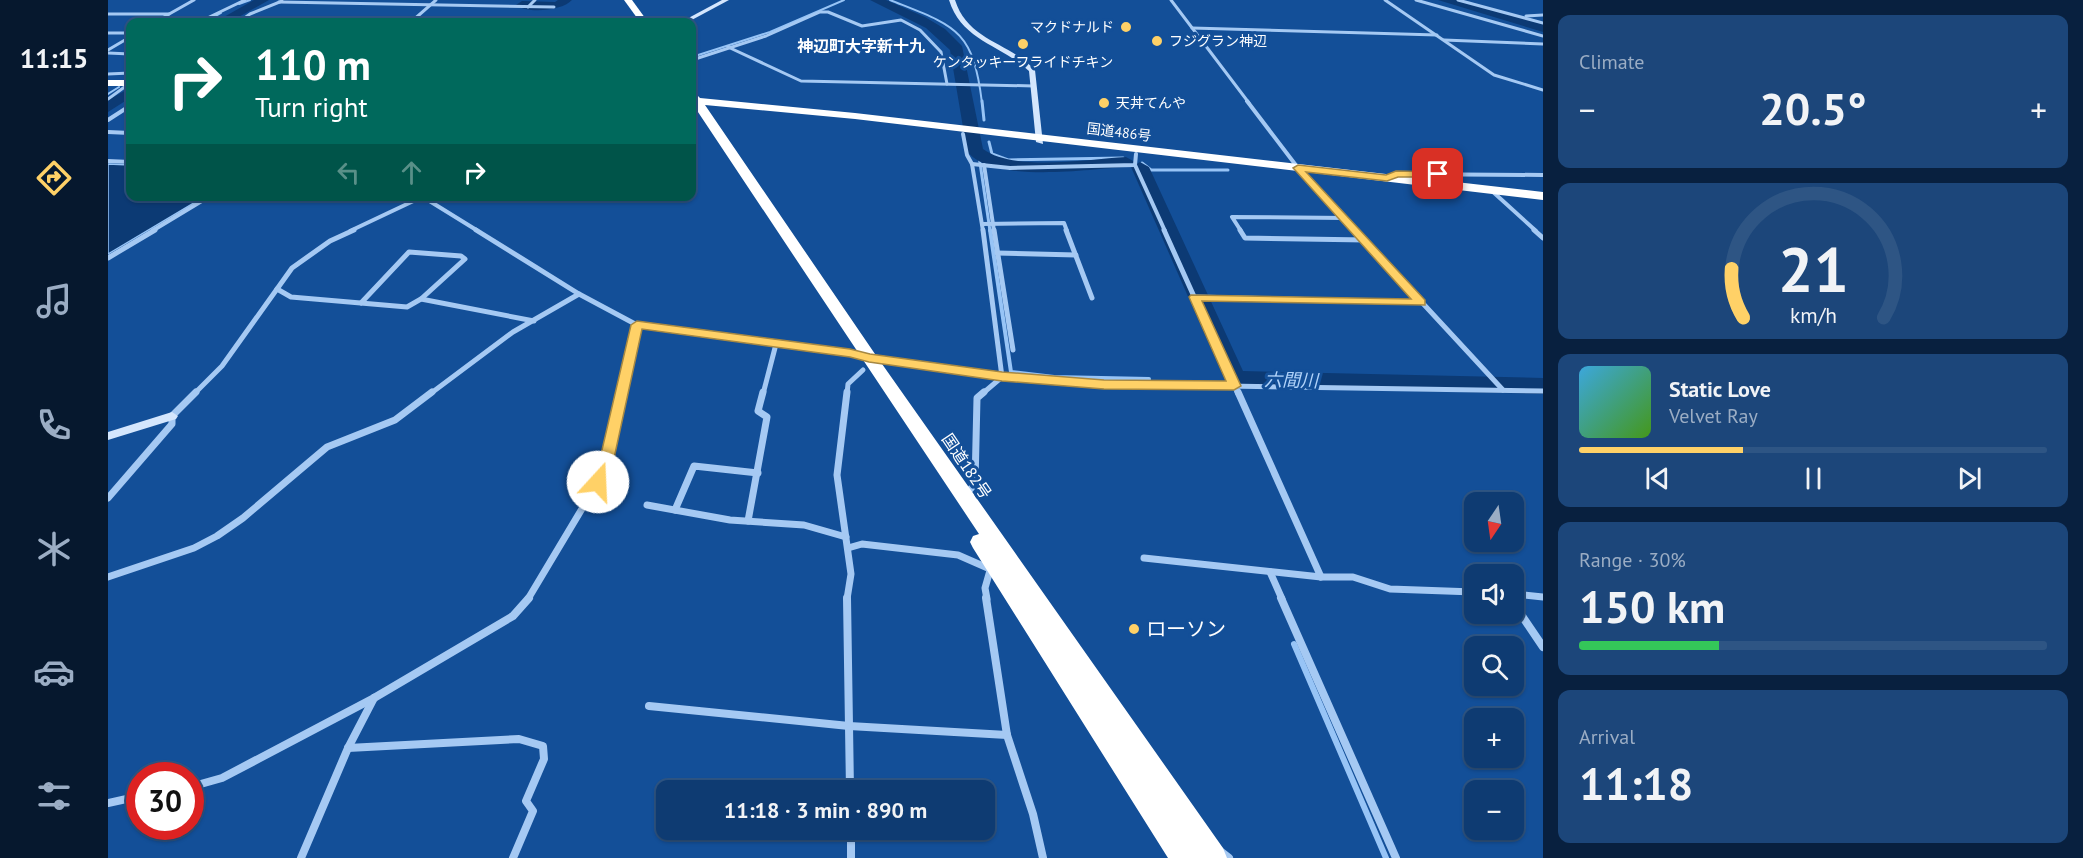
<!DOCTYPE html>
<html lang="en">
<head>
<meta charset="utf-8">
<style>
  body { margin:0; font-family:"PT Sans","Noto Sans JP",sans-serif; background:#1c467a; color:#f1f3f6; height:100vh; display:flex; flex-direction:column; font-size:22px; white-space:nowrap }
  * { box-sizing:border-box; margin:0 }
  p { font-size:20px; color:#9badc4 }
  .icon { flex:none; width:33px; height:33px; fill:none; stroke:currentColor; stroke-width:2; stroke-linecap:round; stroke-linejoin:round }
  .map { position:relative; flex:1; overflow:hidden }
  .details { display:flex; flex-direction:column; gap:15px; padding:15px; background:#08203f; width:540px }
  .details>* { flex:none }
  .top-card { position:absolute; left:18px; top:18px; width:570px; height:183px; border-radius:12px; box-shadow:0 2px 4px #0004,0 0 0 2px #2e5584; background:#00695c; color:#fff; overflow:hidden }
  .needle { width:39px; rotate:193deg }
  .controls { position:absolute; left:1356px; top:492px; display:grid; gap:12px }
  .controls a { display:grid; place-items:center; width:60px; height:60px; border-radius:12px; background:#0e3b72; box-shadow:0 2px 4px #0004,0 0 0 2px #2e5584; font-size:30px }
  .speed { position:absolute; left:18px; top:762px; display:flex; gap:12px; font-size:30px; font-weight:700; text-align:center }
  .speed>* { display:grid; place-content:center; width:78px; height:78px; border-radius:50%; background:#0e3b72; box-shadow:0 2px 4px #0004,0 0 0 2px #2e5584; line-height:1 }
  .speed .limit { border:9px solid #d22; background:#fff; color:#111 }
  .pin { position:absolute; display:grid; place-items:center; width:51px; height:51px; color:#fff; margin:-26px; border-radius:12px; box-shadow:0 3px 9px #0006 }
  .me { position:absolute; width:66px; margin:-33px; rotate:20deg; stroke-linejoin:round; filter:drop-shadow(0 0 4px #0008) }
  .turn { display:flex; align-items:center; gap:21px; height:126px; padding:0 30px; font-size:27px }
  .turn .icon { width:78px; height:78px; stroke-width:2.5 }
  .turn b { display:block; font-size:42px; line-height:51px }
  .lanes { display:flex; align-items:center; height:57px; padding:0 30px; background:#0003; justify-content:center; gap:30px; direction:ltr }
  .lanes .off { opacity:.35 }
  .big { font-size:45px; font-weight:800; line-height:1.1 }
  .details .widget { flex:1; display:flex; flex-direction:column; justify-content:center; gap:9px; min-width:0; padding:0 21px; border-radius:12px; background:#1c467a }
  .details .dial { align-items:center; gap:0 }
  .dial svg { height:156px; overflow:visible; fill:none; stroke:#2e5584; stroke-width:7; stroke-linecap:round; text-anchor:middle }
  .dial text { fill:#f1f3f6; stroke:none }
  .song { display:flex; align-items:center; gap:18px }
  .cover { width:72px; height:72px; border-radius:9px; background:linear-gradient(135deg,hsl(200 70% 55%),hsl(100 70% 35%)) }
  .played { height:6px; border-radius:3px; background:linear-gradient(90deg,#ffd167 35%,#2e5584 35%) }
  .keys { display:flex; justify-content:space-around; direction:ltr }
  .heat { display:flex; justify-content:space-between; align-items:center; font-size:33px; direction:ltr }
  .charge { height:9px; border-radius:4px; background:linear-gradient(90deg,#34c759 30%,#2e5584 0) }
  .trip { position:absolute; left:548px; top:780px; width:339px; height:60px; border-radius:12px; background:#0e3b72; box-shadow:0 2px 4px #0004,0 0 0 2px #2e5584; font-weight:800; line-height:60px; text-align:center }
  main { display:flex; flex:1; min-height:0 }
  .dock { display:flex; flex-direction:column; width:108px; justify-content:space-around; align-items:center; background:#06182e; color:#9badc4 }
  .dock .icon { width:42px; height:42px }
  .dock .active { color:#ffd167 }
  .dock b { font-size:27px; color:#f1f3f6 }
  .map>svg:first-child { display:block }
</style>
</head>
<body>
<main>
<nav class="dock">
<b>11:15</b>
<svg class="icon active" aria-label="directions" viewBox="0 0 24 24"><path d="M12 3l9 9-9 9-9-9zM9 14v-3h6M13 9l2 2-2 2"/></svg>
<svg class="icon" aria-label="music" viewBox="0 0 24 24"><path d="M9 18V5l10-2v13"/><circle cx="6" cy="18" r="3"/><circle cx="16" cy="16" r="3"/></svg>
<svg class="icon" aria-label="phone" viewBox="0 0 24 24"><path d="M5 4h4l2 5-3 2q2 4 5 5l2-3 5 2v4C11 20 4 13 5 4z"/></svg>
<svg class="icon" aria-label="climate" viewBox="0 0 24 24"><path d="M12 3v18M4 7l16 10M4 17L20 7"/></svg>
<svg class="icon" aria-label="car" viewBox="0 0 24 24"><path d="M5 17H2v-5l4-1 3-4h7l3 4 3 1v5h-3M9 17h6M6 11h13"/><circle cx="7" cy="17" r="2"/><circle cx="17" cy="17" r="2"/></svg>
<svg class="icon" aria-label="filters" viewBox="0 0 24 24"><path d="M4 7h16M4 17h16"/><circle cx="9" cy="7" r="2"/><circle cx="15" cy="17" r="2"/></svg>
</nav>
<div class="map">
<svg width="1435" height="858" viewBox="0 0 1435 858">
  <rect width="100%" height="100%" fill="#134f98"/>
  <!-- water -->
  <path fill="#0c3a74" stroke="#97c4f6" stroke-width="1.5" d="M0,164L22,165V196L96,197L0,254Z"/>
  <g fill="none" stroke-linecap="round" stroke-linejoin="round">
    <!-- stream-far3 -->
    <g stroke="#97c4f6" stroke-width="2">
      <path d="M782,0C847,26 865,28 874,103"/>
      <path d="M131,4L142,0"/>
      <path d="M97,22L113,13"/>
      <path d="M584,57L662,32L736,0"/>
      <path d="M0,94L11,87"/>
    </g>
    <!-- stream-far2 -->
    <g stroke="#97c4f6" stroke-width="3">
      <path d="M874,101L876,120"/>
      <path d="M881,142L884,154L900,160L1015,158"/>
      <path d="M871,156L882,231"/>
      <path d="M1034,163L1043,170H1120"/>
    </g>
    <!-- stream-far1 -->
    <path stroke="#97c4f6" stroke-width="4" d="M882,230L903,372L946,377L1041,379"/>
    <!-- stream -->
    <path stroke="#97c4f6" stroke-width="6" d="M1186,644L1278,858"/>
    <!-- river -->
    <g fill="#0c3a74" fill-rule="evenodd">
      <path d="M146,0H161L122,22H107Z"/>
      <path d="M450,0H464C454,11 419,14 408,5L414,1L447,2Z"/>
      <path d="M762,0H778L817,17L837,29L854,46L875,149C906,172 980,159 1018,157L1027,162L1018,167C981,169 883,184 859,151L842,50L818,28Z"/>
      <path d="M1330,0H1349L1435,24V32Z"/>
      <path d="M22,88V98L0,112V100Z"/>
      <path d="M1032,162L1041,167L1135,371L1435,378V394L1127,387L1119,385L1023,167Z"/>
    </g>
    <!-- street-far4 -->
    <g stroke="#a5c9f3" stroke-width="3">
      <path d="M1063,0L1141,103"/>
      <path d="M1277,0L1386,75L1435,90"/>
      <path d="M1308,0L1435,36"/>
      <path d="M1350,0L1435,23"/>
      <path d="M171,2L446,7"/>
      <path d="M420,7L427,0"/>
      <path d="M0,14H61"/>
      <path d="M1418,16L1435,15"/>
      <path d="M136,19L325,22"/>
      <path d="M47,22L86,0"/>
      <path d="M91,22L137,0"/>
      <path d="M131,22L142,14L174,1"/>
      <path d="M303,22L328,0"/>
      <path d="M1084,28L1329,35"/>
      <path d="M0,33H22"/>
      <path d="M1336,40L1435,44"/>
      <path d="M620,47L693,81L926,86"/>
      <path d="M0,50L22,37"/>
      <path d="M0,53L22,54"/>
      <path d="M584,60L658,36L712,12H720L754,26L793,20L812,30L833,52L839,84"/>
      <path d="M0,74L22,73"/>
      <path d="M0,99L22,83"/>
    </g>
    <!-- street-far3 -->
    <g stroke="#a5c9f3" stroke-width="4">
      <path d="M1139,101L1190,168L1248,231"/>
      <path d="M0,120L17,109"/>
      <path d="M0,132L22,133"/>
      <path d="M855,134L859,155L864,164L875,231"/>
      <path d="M0,161L22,162"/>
      <path d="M864,164L902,168L1027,165L1028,154"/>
      <path d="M876,165L886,231"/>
      <path d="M1027,165L1057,231"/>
      <path d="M1280,177L1288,174L1435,175"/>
      <path d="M1384,191L1428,231"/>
      <path d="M315,197L370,231"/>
      <path d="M874,224L956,223L959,231"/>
      <path d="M44,231L102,196"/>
      <path d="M242,231L316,196"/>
      <path d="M1133,231L1124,217L1238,218"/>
    </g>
    <!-- street-far2 -->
    <g stroke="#a5c9f3" stroke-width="5">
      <path d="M368,230L471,294L529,325L742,353L894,377L997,384L1435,391"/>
      <path d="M886,230L905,350"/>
      <path d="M958,230L984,298"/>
      <path d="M1056,230L1130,394"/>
      <path d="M1132,230L1137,238L1258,240"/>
      <path d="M1247,230L1395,390"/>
      <path d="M1426,230L1435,238"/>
      <path d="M889,253L968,255"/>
      <path d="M0,258L47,230"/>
      <path d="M169,289L183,297L299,307L313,299L426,321"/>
      <path d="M1087,297L1313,302"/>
      <path d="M253,303L301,252L353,256L357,259L313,299"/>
      <path d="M86,394L114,366L184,268L222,241L246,230"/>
      <path d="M322,394L405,332L471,294"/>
      <path d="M514,394L529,325"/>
      <path d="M655,394L668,344"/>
      <path d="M739,394L740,384L755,370"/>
      <path d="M874,394L894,377L875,230"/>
    </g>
    <!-- street-far1 -->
    <g stroke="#a5c9f3" stroke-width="7">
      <path d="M739,392L729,475L743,574L739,599"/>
      <path d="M1130,392L1213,577"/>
      <path d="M857,495L867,484L869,398L876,392"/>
      <path d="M0,498L64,424V416L88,392"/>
      <path d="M539,505L622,520L696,525L738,537"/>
      <path d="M567,510L586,466L650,473"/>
      <path d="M640,521L659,417L650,411L655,392"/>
      <path d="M740,548L754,544L850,555L882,569"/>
      <path d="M1036,558L1213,577H1245L1282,589L1366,592"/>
      <path d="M1162,572L1174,599"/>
      <path d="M0,577L86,548L109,536L135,518L219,447L287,420L324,392"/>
      <path d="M1406,594L1435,597"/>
      <path d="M420,599L490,482L498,463L514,392"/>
      <path d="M879,599L877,588L883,567"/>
    </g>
    <!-- street -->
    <g stroke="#a5c9f3" stroke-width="8">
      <path d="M739,598L742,790"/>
      <path d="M878,598L899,735L925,814L935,858"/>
      <path d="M1173,598L1288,858"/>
      <path d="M1406,604L1435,647"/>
      <path d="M541,706L741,726L899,735"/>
      <path d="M240,748L411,739L435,746L436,759L418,801L425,811L405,858"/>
      <path d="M82,787L114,778L266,698L405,616L421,598"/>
      <path d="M0,803L32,796"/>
      <path d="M743,830V858"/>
      <path d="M1112,851L1121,858"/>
      <path d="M193,858L240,748L266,698"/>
    </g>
    <!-- secondary -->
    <g fill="#d4e6fd" fill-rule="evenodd">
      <path d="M614,0H621L580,22H573Z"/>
      <path d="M841,0H847C860,41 901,42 927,70L935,144L928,142L921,71C892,44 854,41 841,0Z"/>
      <path d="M64,412L70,416L68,419L0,440V432Z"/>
    </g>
    <!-- highway -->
    <g fill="#fff" fill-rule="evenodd">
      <path d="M516,0H524L540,22H532Z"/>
      <rect x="0" y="80" width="22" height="6"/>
      <path d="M584,90L592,98L747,113L1435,192V200L747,119L597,105L767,354L1115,848L1119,858H1060L865,548L862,542L865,536L871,534L584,103Z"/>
    </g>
  </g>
  <!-- route -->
  <path fill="#ffd167" stroke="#a68843" stroke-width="1.5" d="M1190,165L1278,175L1288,171L1334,172L1335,174L1330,177H1290L1279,181L1198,172L1317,300V305L1094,301L1133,386L1126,390L996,389L894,381L761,362L742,357L534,329L505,463L495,486L490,487L482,482L491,463L523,325L529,321L742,349L762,354L894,372L996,380L1118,381L1081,297L1083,295L1303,299L1187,170L1185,168Z"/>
  <!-- markers -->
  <g fill="#ffd167" stroke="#134f98" stroke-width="2">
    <circle cx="1018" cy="27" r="6"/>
    <circle cx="1049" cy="41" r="6"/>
    <circle cx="915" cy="44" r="6"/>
    <circle cx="996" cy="103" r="6"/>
    <circle cx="1026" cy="629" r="6"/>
  </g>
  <g text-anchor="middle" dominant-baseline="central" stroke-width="6" stroke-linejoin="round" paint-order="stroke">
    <!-- far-poi labels -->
    <g font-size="14" fill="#fff" stroke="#134f98" text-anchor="start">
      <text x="1006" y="27" text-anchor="end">マクドナルド</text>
      <text x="1061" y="41">フジグラン神辺</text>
      <text x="915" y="62" text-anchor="middle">ケンタッキーフライドチキン</text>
      <text x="1008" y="103">天丼てんや</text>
    </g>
    <!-- far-street labels -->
    <g font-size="14" fill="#fff" stroke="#134f98">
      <text transform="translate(1011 132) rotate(7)">国道486号</text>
    </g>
    <!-- far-quarter labels -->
    <g font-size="16" font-weight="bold" fill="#fff" stroke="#134f98">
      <text x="753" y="46">神辺町大字新十九</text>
    </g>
    <!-- street labels -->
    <g font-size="16" fill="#fff" stroke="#134f98">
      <text transform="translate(859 466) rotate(56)">国道182号</text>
    </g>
    <!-- water labels -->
    <g font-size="18" font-style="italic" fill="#b1d3fa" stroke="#134f98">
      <text transform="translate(1183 380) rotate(1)">六間川</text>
    </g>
    <!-- near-poi labels -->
    <g font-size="20" fill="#fff" stroke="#134f98" text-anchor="start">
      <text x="1038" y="629">ローソン</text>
    </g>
  </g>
</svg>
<div class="controls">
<a><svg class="needle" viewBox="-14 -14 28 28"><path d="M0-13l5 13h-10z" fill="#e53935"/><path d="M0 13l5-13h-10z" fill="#9badc4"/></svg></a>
<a><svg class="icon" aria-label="sound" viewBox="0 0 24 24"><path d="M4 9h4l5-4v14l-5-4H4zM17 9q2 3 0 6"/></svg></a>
<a><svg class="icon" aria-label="search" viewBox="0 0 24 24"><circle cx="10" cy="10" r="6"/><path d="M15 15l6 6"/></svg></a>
<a>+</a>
<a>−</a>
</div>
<div class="speed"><div class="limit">30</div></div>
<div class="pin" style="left:1330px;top:174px;background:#d93025"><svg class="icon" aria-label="arrive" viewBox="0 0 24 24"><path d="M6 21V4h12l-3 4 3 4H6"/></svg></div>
<svg class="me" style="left:490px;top:482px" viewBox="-20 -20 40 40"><circle r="19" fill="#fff"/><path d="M0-13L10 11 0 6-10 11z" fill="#ffd167"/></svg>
<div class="trip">11:18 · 3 min · 890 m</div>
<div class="top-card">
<div class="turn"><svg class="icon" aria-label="right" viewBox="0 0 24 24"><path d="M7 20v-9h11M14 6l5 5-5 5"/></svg><div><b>110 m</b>Turn right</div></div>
<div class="lanes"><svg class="icon off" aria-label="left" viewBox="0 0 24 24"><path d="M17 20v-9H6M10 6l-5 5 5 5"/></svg><svg class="icon off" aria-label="ahead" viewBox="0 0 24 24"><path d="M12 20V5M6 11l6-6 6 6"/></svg><svg class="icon" aria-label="right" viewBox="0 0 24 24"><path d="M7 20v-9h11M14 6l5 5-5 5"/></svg></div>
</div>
</div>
<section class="details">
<div class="widget"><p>Climate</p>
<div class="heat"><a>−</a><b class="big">20.5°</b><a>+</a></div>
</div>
<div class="widget dial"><svg viewBox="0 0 100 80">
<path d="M14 69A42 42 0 1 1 86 69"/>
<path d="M14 69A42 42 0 0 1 8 44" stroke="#ffd167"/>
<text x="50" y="56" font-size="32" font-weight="700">21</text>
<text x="50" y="72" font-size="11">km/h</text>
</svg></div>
<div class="widget">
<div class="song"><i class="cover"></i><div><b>Static Love</b><p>Velvet Ray</p></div></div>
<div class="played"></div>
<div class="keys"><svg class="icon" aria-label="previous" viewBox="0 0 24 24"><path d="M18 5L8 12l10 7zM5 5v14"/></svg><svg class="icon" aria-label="pause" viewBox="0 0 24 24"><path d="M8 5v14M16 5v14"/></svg><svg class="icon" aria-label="next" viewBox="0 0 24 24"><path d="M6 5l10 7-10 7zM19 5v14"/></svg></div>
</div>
<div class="widget"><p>Range · 30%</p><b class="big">150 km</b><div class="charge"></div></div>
<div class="widget"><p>Arrival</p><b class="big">11:18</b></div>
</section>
</main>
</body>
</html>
